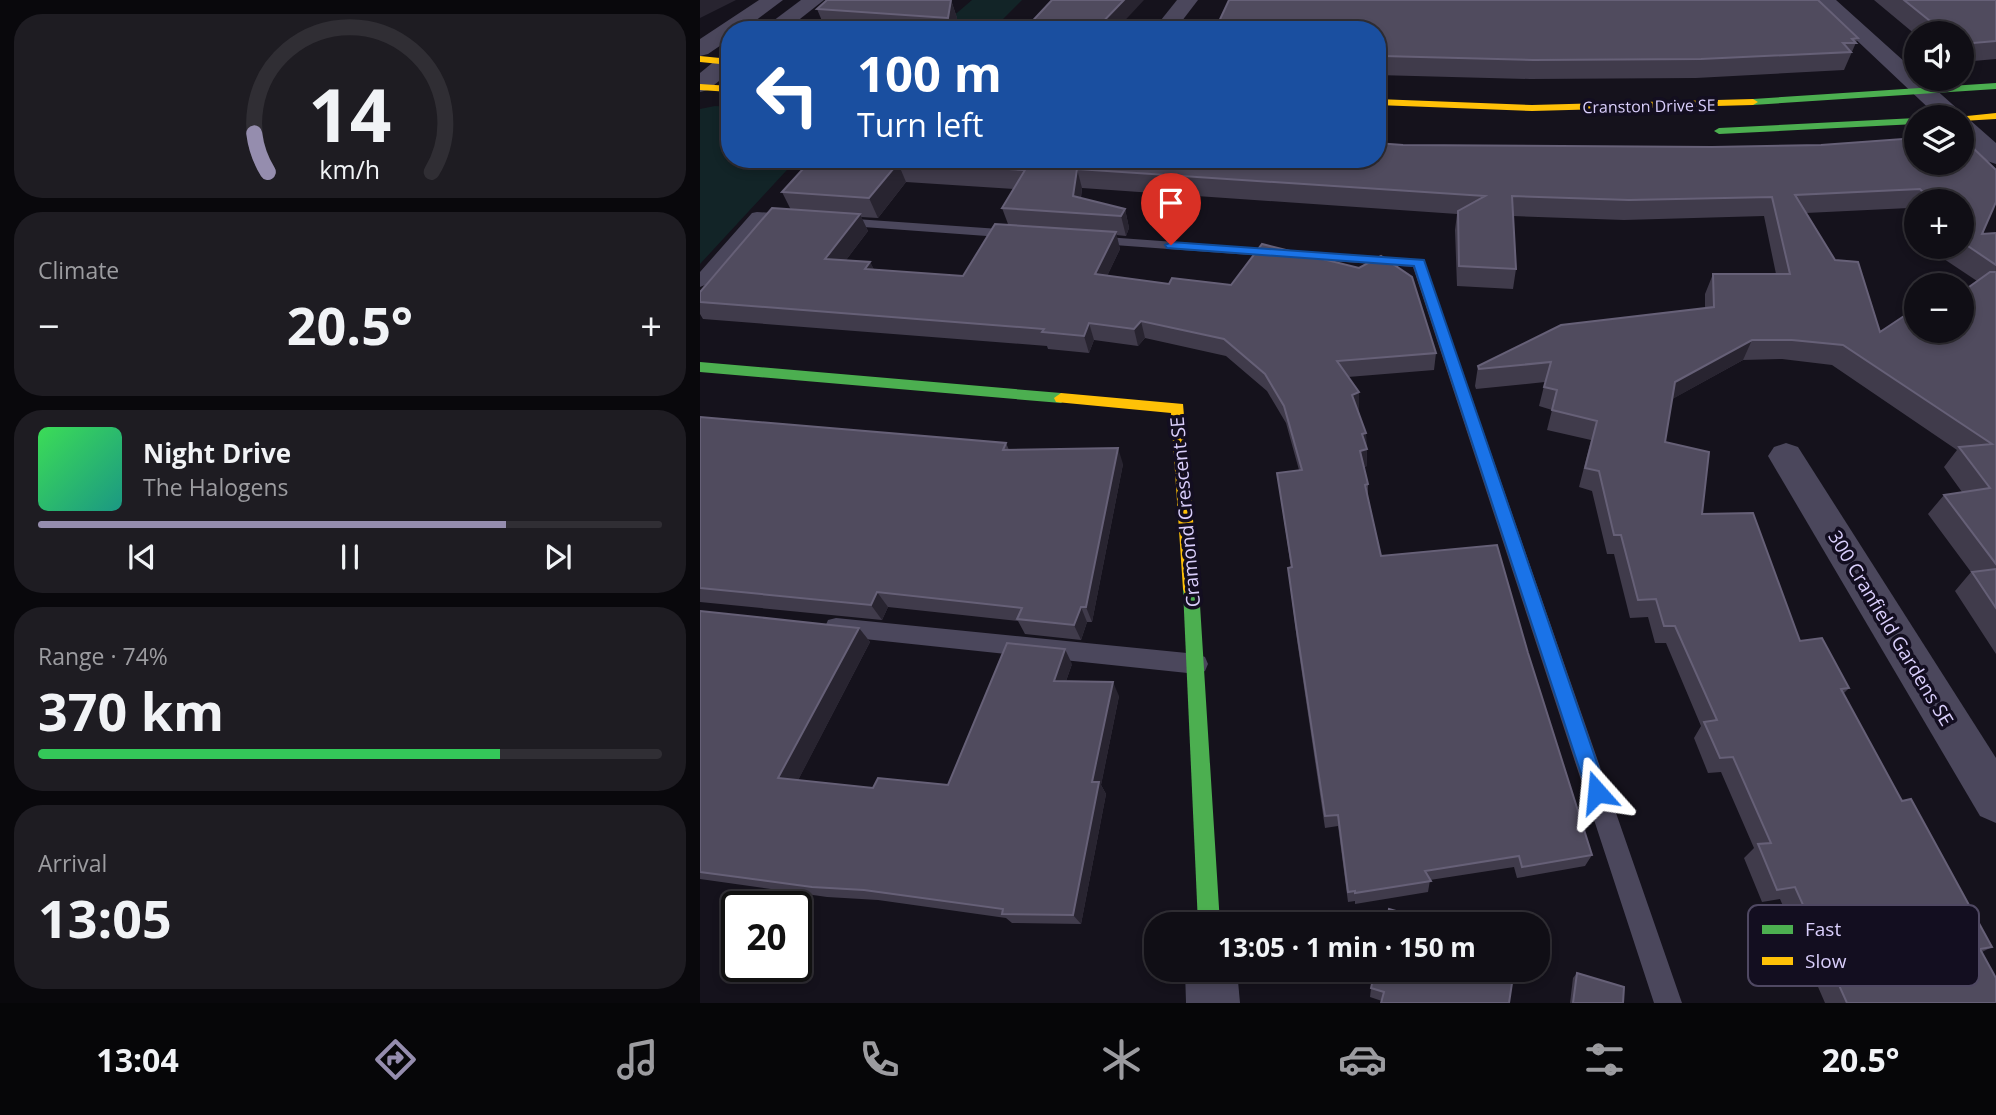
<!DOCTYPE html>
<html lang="en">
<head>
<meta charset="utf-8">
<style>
  body { margin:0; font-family:"Open Sans",sans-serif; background:#1e1c22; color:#f1f3f6; height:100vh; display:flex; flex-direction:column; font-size:26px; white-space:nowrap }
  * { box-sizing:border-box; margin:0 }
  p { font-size:23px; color:#9c9ca0 }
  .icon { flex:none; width:38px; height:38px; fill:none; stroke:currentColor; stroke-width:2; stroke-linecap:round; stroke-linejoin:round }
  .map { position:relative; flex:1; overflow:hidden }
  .drawer { display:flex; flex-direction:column; gap:14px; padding:14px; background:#09080c; width:700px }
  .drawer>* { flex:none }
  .hud { position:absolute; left:21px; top:21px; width:665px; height:147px; border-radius:28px; box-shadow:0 4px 10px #0003,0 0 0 2px #302e34; background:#1a4fa0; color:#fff; overflow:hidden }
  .tools { position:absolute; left:1204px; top:21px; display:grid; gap:14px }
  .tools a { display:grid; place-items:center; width:70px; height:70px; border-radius:50%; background:#100e15; box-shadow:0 4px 10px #0003,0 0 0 2px #302e34; font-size:35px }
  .speed { position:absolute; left:21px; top:891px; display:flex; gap:14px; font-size:35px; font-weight:700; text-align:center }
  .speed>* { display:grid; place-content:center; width:91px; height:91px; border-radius:50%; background:#100e15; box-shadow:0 4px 10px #0003,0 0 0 2px #302e34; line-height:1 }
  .speed .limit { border:4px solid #111; border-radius:10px; background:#fff; color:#111 }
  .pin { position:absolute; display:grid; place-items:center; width:60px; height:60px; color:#fff; margin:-72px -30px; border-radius:50% 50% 50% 0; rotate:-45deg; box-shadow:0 0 7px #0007 }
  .pin .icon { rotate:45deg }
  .me { position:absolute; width:77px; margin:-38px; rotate:342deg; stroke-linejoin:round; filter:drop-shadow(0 0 5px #0008) }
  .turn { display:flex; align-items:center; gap:24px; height:147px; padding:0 21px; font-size:32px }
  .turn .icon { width:91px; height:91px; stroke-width:2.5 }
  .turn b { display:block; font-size:49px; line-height:60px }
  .big { font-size:52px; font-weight:700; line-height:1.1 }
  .drawer .widget { flex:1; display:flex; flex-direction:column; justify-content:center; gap:10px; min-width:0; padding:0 24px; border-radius:28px; background:#1e1c22 }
  .drawer .dial { align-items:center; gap:0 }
  .dial svg { height:182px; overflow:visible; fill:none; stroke:#302e34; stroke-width:7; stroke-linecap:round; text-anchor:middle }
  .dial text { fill:#f1f3f6; stroke:none }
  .song { display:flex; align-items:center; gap:21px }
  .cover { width:84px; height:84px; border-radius:10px; background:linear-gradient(135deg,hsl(130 70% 55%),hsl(170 70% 35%)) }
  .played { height:7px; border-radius:4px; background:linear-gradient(90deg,#958dae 75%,#302e34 75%) }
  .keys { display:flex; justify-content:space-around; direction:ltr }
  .heat { display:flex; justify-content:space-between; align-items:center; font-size:38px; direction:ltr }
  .charge { height:10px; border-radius:5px; background:linear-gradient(90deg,#34c759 74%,#302e34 0) }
  .trip { position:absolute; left:444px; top:912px; width:406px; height:70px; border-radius:28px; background:#100e15; box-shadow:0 4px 10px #0003,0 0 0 2px #302e34; font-weight:700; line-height:70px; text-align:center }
  .tabs { display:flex; height:112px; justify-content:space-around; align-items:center; background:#060608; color:#9c9ca0 }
  .tabs .icon { width:49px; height:49px }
  .tabs .active { color:#958dae }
  .tabs b { font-size:32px; color:#f1f3f6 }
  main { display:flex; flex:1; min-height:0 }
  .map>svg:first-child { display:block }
</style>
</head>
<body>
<main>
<section class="drawer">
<div class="widget dial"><svg viewBox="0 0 100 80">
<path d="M14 69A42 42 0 1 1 86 69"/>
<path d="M14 69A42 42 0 0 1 8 52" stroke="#958dae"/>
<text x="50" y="56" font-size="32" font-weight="700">14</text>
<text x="50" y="72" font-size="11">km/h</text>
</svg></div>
<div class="widget"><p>Climate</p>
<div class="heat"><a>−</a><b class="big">20.5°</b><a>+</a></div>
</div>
<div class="widget">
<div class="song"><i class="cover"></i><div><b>Night Drive</b><p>The Halogens</p></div></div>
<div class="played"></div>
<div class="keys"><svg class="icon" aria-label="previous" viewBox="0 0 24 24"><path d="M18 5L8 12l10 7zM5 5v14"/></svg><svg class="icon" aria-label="pause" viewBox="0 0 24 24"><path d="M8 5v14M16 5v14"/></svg><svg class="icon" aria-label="next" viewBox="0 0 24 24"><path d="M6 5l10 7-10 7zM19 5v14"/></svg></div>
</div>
<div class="widget"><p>Range · 74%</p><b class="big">370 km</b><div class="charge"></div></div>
<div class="widget"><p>Arrival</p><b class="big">13:05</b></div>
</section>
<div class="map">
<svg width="1296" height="1003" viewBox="0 0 1296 1003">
  <rect width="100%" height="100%" fill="#15121c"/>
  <!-- green -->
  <g fill="#122427">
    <path d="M272,0H322L292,30H237Z"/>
    <path d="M15,106L30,107V159H97L0,264V109Z"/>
  </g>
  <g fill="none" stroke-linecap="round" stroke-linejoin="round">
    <!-- lane -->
    <g fill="#4b475c" fill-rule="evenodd">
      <path d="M57,212L90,214L97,218L90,222L61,221L5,285L0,287V272L52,213Z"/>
      <path d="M141,218L314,230L321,234L314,238L136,225L134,222L136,219Z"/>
      <path d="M392,236L724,260L982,1003H954L713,267L387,243L385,240Z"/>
      <path d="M136,618L497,654L505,657L508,664L505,671L497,674L136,636L128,634L125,627L128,620Z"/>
    </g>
    <!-- street -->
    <g fill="#4b475c" fill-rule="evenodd">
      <path d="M59,0H83L43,30H30V39L8,54L0,56V39Z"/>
      <path d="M101,0H124L86,30H61Z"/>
      <path d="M477,0H498L475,30H453Z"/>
      <path d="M1114,0H1136L1216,72V79H1224L1261,112L1263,119L1271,121L1296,143V164L1287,161L1262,139V117H1238Z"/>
      <path d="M30,53V72L8,90L0,92V73L22,55Z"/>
      <path d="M1086,443L1098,447L1296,758V823L1280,816L1068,456L1074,447Z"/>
      <path d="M485,970H537L540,1003H486Z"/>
    </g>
    <!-- fast -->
    <g fill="#4caf50" fill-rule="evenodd">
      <path d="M1296,83V89L1053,105L1048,102L1053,99Z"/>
      <path d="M1216,118V124L1019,134L1014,131L1019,128Z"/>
      <path d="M0,362L361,393L368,398L361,403L0,372Z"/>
      <path d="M491,582L497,584L499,589L520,924H498L483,589L485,584Z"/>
    </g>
    <!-- slow -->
    <g fill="#ffc107" fill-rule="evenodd">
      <path d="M0,56L30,59V65L0,62Z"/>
      <path d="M0,84L30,86V92L0,90Z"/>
      <path d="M677,99L832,105L1053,99L1058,102L1053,105L832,111L677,105Z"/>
      <path d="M1296,113V119L1262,121V117H1257Z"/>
      <path d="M361,393L483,404L499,589L497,594L491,596L485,594L483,589L471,413L356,402L354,398Z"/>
    </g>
  </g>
  <!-- wall -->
  <g fill="#403b4b" fill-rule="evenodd">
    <path d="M251,0L257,18L255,30H156L125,28L117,9Z"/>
    <path d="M1174,0H1296V59L1262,62V33H1216V35Z"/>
    <path d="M677,30L1158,38L1144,70L996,78L830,79L677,75Z"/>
    <path d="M1216,138V163H1262V146H1271L1296,170V202L1282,234L1296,233V654L1255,591L1271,572L1228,514L1244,495L1262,492L1244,467L1257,450L1132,365L1082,359L1043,360L972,399L965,442L1009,452L1002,514L1053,513L1100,641L1122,638L1149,688L1143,694L1202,801L1211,799L1292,947L1282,952L1296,978V1003H1125L1080,899L1062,902L1044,858L1054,848L1021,772L1008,773L994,738L1001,726L966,643H955L948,617L930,618L914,554H907L892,491L879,487L891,440L847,430L852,410L839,406L845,382L776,389L775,386L778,366L861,325L1005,308V294L1013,274H1076L1064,216L924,220L813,216L816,269L813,289L757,286L755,230L757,214L382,188L381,198L425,209L429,228L426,236L416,235L420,249L407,276L469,284L472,278L531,285L562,244L659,268L681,256L712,277L736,353L734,370L648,377L659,392V409L658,410L666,433L667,466L664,467L668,484V498L681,556L797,545L828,653L892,855L885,866L817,878L814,867L730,880L728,892L655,904V901L648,902L638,826L625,828L597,640L588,568L591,567L577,473L599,470L586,423L567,391L526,356L445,338L438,346L394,340L389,353L348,349L347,346L3,319L0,314V292L72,208L91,210L82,192L105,167L102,159H677V143L703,145L1012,147L1121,145ZM206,182L314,189L302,208L308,224H295L263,276L174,270L170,262L146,260L168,231L161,217L178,218ZM1216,201H1262V247H1244L1246,249L1241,257L1277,281L1262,292V331H1216V308L1180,332L1158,262L1135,260L1106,213L1209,208L1216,216Z"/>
    <path d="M0,417L306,443L309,450L423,464L392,622H387L381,640L325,634L318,621L188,607L182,620L0,602Z"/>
    <path d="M0,611L159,628L170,642L98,780L173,788L248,785L372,664L366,681L419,696L401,785L406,794L381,924L312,923L306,918L178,900L127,897L0,879Z"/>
    <path d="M814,970L682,1001L670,997L671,988Z"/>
    <path d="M877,973L923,1003H870L873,978Z"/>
  </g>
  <!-- shaded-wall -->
  <g fill="#282430">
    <path d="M0,0H36L0,18Z"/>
    <path d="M251,0L257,18L255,30H251L248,18Z"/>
    <path d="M424,0H444L416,30H395Z"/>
    <path d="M198,163L206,182L178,218L169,198Z"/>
    <path d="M377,169L382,188L378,213L373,196Z"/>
    <path d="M425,209L429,228L426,236L421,216Z"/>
    <path d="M160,214L168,231L134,276L125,259Z"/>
    <path d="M416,232L420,249L400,291L395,274Z"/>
    <path d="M170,262L179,279L165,269Z"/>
    <path d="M441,321L445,338L438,346L434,329Z"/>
    <path d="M389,323L394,340L389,353L384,336Z"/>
    <path d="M1052,340L1043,360L967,402L975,382Z"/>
    <path d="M659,392V409L652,412V395Z"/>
    <path d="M666,433L667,466L660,467L662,434Z"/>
    <path d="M418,448L423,464L392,622L386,607Z"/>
    <path d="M177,592L188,607L182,620L171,605Z"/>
    <path d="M381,607L387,622L381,640L374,625Z"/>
    <path d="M159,628L170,642L93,790L78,778Z"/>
    <path d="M365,649L372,664L361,695L354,681Z"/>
    <path d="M413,682L419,696L401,785L406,794L381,924L373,915L392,782Z"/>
  </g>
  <!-- building -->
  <g fill="#504b5e" stroke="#666077" stroke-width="2">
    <path d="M127,0H251L248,18L117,9Z"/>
    <path d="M352,0H424L395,30H324Z"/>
    <path d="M529,0H1118L1158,38L1152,39L1156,43H1143L1151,52L1001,59L833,60L682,56H677V30H515Z"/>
    <path d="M1204,0H1296V41L1262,44V33H1245Z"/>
    <path d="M1216,138V163H1262V146H1271L1296,170V202L1282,234L1296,233V265L1262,242V236H1264L1262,233V201H1232L1220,189L1095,195L1135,260L1158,262L1180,332L1216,308V331H1262V292L1290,272H1296V564L1244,495L1290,488L1259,447L1292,444L1143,345L1092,340H1052L975,382L965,442L1009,452L1002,514L1053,513L1100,641L1122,638L1149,688L1141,689L1202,801L1211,799L1292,947L1280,949L1296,978V1003H1147L1095,887L1077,890L1058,844L1071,843L1033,757L1020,758L1004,722L1017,720L975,626H964L956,599L938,600L921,535H914L899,471L885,468L897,421L852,410L857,390L844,387L851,362L779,369L778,366L861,325L1014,307L1013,274H1090L1072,197L929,200L812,196L816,269L759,266L758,211L785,196L377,169L373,196L425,209L421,216L302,208L325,170L198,163L169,198L82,192L112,159H677V143L703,145L1012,147L1121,145Z"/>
    <path d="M72,208L160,214L125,259L170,262L165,269L263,276L295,224L416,232L395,274L469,284L472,278L531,285L562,244L659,268L681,256L712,277L736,353L637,361L659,392L652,395L666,433L662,434L667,449L660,451L668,484L665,485L681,556L797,545L828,653L892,855L822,867L819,856L725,871L731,881L655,893V891L648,892L638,815L625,816L596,625L588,568L592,567L577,473L602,470L584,406L565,374L524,339L441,321L434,329L389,323L384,336L342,332L344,329L0,302V292Z"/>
    <path d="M0,417L306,443L303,450L418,448L386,607H381L374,625L317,619L322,608L177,592L171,605L0,588Z"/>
    <path d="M1296,569V608L1272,572Z"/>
    <path d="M0,611L159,628L78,778L173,788L178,778L248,785L307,643L365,649L354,681L413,682L392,782H399L373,915L302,914L303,909L164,890L112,887L0,872Z"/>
    <path d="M689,909L741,924H686Z"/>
    <path d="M675,970H814L809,1003H681L684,992L671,988Z"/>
    <path d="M877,973L924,987L923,1003H873Z"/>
  </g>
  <!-- route -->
  <path fill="#1a73e8" stroke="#114b97" stroke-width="2" d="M471,242L724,260L907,792L904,798L897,801L890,798L887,792L714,266L467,248L465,245Z"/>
  <g text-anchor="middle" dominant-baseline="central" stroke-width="7" stroke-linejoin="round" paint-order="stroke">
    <!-- far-street labels -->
    <g font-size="16" fill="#dacffc" stroke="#130e20">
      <text transform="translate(949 106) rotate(-1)">Cranston Drive SE</text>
    </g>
    <!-- street labels -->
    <g font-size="19" fill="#dacffc" stroke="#130e20">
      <text transform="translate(485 512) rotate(-95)">Cramond Crescent SE</text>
      <text transform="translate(1191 628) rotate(59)">300 Cranfield Gardens SE</text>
    </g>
  </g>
  <!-- legend -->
  <rect x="1048" y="905" width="231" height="81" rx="10" fill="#130e20" stroke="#4f4862" stroke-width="2"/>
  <rect x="1062" y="925" width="31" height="9" fill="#4caf50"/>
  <rect x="1062" y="957" width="31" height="8" fill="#ffc107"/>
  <g font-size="19" fill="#dacffc">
    <text x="1105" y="936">Fast</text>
    <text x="1105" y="968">Slow</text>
  </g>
</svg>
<div class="tools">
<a><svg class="icon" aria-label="sound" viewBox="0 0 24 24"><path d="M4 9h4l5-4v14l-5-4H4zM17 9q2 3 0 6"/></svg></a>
<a><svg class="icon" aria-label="layers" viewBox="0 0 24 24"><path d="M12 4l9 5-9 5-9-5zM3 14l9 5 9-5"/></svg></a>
<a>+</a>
<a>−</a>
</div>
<div class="speed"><div class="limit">20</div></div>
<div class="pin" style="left:471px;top:245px;background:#d93025"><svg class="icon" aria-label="arrive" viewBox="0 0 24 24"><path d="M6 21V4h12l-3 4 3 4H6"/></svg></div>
<svg class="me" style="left:897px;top:792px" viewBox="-20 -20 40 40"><path d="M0-17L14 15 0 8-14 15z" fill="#1a73e8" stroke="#fff" stroke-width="4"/></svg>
<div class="trip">13:05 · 1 min · 150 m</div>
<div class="hud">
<div class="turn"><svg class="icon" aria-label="left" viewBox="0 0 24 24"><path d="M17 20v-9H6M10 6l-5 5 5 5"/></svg><div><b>100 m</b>Turn left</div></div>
</div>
</div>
</main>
<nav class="tabs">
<b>13:04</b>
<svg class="icon active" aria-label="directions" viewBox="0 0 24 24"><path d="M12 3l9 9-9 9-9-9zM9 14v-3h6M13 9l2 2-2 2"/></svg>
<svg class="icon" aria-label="music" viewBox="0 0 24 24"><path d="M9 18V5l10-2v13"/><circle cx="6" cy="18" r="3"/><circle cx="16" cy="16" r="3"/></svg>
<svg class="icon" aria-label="phone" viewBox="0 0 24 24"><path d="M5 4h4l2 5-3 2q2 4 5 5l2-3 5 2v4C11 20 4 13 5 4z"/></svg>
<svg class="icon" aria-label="climate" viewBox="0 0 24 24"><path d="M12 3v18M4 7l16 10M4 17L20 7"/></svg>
<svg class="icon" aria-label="car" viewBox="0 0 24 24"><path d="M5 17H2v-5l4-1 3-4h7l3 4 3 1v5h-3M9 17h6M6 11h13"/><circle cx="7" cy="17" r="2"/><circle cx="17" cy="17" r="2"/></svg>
<svg class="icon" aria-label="filters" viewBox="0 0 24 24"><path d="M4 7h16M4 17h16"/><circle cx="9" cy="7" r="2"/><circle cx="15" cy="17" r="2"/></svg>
<b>20.5°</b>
</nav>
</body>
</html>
